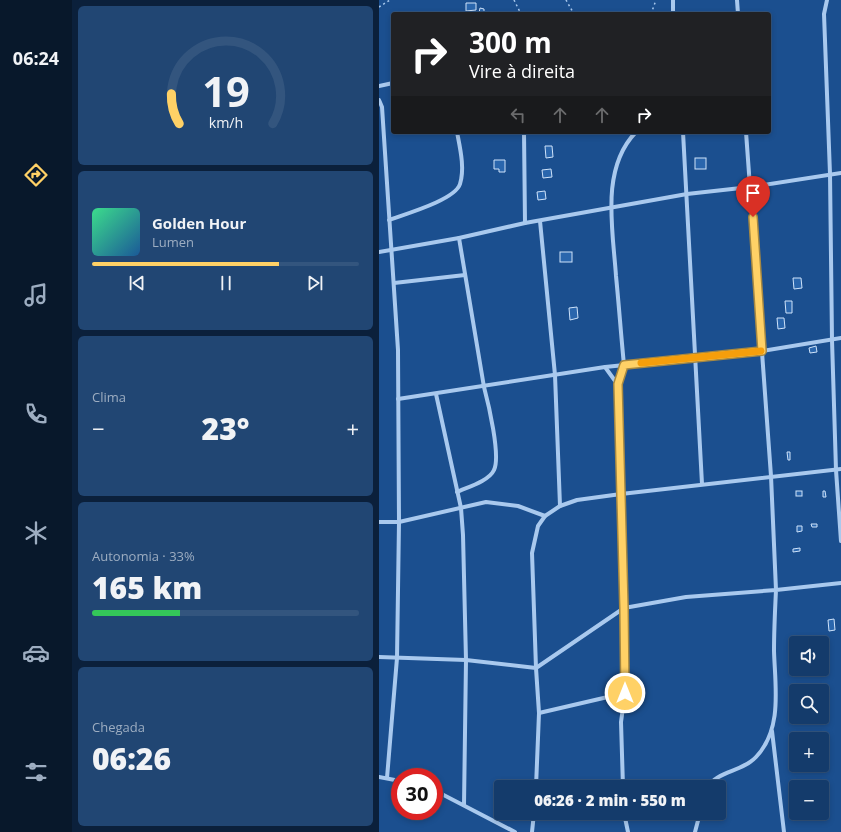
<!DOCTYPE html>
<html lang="pt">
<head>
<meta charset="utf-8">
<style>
  body { margin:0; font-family:"Open Sans",sans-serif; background:#214673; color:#f1f3f6; height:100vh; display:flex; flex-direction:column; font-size:15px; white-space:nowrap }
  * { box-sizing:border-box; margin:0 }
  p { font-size:13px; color:#9dadc1 }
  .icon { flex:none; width:22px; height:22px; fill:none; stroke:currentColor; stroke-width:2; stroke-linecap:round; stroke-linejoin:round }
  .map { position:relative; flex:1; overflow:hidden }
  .details { display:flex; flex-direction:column; gap:6px; padding:6px; background:#0b203b; width:307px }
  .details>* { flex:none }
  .hud { position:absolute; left:12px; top:12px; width:380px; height:122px; border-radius:4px; box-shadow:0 2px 6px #0003,0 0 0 1px #33557e; background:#202124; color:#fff; overflow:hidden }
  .buttons { position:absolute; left:410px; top:636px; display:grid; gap:8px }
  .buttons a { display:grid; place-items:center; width:40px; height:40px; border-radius:4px; background:#143b6b; box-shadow:0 2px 6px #0003,0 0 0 1px #33557e; font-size:20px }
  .speed { position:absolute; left:12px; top:768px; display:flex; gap:8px; font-size:20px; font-weight:700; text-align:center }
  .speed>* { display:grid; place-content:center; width:52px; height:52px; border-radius:50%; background:#143b6b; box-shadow:0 2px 6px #0003,0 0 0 1px #33557e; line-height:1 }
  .speed .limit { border:6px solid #d22; background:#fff; color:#111 }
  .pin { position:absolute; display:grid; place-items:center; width:34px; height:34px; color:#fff; margin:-41px -17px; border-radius:50% 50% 50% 0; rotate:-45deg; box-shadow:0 0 4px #0007 }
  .pin .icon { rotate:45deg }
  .me { position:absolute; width:44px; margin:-22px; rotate:0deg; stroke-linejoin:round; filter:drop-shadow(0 0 3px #0008) }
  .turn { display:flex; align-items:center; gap:14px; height:84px; padding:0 12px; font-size:18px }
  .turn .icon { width:52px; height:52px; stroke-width:2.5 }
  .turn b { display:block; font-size:28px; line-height:34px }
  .lanes { display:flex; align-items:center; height:38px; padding:0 12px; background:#0003; justify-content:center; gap:20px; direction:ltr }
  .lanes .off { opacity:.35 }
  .big { font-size:30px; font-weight:800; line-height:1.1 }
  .details .tile { flex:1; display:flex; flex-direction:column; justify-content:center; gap:6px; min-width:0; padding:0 14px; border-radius:6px; background:#214673 }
  .details .dial { align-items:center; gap:0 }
  .dial svg { height:104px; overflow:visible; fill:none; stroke:#33557e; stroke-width:7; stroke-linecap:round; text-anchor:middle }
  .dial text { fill:#f1f3f6; stroke:none }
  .song { display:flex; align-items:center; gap:12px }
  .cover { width:48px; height:48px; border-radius:6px; background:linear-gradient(135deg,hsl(150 70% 55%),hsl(210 70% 35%)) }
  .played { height:4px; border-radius:2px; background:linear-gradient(90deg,#ffd166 70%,#33557e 70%) }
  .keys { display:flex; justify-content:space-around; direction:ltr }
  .heat { display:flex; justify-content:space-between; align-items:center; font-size:22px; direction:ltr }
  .charge { height:6px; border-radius:3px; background:linear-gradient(90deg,#34c759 33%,#33557e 0) }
  .trip { position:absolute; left:115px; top:780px; width:232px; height:40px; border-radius:4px; background:#143b6b; box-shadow:0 2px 6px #0003,0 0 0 1px #33557e; font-weight:800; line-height:40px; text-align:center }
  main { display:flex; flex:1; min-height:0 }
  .tab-bar { display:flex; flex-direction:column; width:72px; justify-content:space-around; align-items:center; background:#08182b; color:#9dadc1 }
  .tab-bar .icon { width:28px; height:28px }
  .tab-bar .selected { color:#ffd166 }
  .tab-bar b { font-size:18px; color:#f1f3f6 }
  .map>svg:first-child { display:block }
</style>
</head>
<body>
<main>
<nav class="tab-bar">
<b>06:24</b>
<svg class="icon selected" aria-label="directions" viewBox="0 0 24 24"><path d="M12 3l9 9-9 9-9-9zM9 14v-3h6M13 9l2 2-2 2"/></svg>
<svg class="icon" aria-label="music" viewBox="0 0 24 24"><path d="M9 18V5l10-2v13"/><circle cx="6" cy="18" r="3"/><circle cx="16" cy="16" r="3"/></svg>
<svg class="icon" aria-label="phone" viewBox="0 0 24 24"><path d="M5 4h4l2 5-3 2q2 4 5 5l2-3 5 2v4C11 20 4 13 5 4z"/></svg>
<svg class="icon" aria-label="climate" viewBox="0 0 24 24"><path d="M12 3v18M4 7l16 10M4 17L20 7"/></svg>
<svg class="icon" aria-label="car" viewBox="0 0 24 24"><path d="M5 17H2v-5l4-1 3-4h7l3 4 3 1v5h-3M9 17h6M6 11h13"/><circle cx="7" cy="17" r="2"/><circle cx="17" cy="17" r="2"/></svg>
<svg class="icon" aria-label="filters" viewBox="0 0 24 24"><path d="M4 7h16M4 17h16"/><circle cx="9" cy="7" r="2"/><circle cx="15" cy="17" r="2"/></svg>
</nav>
<section class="details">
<div class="tile dial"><svg viewBox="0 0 100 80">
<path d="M14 69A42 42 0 1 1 86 69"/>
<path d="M14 69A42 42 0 0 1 8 46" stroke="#ffd166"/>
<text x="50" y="56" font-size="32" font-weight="700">19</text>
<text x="50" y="72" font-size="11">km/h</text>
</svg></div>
<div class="tile">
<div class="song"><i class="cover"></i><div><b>Golden Hour</b><p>Lumen</p></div></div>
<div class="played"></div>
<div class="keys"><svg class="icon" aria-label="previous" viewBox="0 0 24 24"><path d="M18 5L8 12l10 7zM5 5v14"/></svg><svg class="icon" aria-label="pause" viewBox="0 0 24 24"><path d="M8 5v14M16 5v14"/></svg><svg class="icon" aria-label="next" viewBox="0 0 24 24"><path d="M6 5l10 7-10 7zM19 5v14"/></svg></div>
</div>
<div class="tile"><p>Clima</p>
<div class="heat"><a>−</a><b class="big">23°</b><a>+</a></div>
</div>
<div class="tile"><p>Autonomia · 33%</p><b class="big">165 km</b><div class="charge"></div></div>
<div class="tile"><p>Chegada</p><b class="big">06:26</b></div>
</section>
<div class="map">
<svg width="462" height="832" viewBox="0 0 462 832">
  <rect width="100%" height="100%" fill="#1b4f8f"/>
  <!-- building -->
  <g fill="#2a66ad" stroke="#cfe3fa">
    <path d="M87,3H97V10L87,11Z"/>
    <path d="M101,8L105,9V13H100Z"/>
    <path d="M166,146H173L174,157L167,158Z"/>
    <rect x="316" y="158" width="11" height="11"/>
    <path d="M115,160H126V172H120V169H115Z"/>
    <path d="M172,169L173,177L164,178L163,170Z"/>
    <path d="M166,191L167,199L159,200L158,192Z"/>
    <rect x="181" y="252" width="12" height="10"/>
    <path d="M414,278H422L423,288L415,289Z"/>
    <path d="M406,301H413V313H407Z"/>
    <path d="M198,307L199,318L191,320L190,308Z"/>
    <path d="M398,318H405L406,328L399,329Z"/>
    <path d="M437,346L438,352L431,353L430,348Z"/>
    <path d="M408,452H411V460H409Z"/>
    <rect x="417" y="491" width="6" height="5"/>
    <path d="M444,491H446L447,497H444Z"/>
    <path d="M432,524H438V527H433Z"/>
    <path d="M418,526H423V531L418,532Z"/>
    <path d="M421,548V551L414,552V549Z"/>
    <path d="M455,619L456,630L450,631L449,620Z"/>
  </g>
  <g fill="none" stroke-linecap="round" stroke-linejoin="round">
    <!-- path -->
    <g stroke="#a9c9ee" stroke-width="1.5" stroke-dasharray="2 3" stroke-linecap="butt">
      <path d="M135,0L141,12"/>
      <path d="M187,0L195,14"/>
      <path d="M0,7L11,0"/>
      <path d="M272,14L277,0"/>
    </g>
    <!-- street -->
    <g stroke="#a9c9ee" stroke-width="4">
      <path d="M294,0V14"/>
      <path d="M358,0L359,14"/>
      <path d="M448,0L445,14L451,174L453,340L457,470L462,541"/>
      <path d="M0,86L14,83"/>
      <path d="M0,100L3,107L19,350L20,522L18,658L8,778"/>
      <path d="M145,132L146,223"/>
      <path d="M257,132C221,169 234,230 237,276C240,306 242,335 245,365L239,385L245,608L307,597L397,590L392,476L367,132"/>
      <path d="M304,132L323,484"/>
      <path d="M10,220C26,214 76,200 81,184C86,168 81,148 78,132"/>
      <path d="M161,221L176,375L181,506"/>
      <path d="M0,252L80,238L146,223L308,194L371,187L462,173"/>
      <path d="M15,283L86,275"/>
      <path d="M226,367L239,385"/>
      <path d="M57,394L82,508L84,535L87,660L85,805"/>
      <path d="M19,399L226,367L383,351L462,338"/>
      <path d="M78,492C89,487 110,481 115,470C122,456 109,402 105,387L80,238"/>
      <path d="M0,522H20L107,502L139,506L166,516"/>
      <path d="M0,657L87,660L157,668L160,713L157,787"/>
      <path d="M157,668L153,553L159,526L166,516L181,506L198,500L242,494L462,469"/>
      <path d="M157,668L245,608L246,693L242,722L244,787"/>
      <path d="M160,713L246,693"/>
      <path d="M393,731L405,832"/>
      <path d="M0,777L21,781"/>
      <path d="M329,787C338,771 363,772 377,757C404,729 396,686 395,651C395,631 396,610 397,590L462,583"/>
      <path d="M55,790L136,832"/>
      <path d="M245,813L249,832"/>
      <path d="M153,832L155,813"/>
      <path d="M316,832L321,813"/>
    </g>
  </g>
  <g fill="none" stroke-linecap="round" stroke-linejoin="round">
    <defs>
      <path id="route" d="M246,693L245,608L239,384L245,365L383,351L374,217"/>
    </defs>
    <!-- route casing -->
    <use href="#route" stroke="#a68842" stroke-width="10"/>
    <!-- route -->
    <use href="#route" stroke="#ffd166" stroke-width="7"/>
    <!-- slow -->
    <path stroke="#f59e0b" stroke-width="7" d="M262,363L382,351"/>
  </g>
</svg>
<div class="buttons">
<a><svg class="icon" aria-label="sound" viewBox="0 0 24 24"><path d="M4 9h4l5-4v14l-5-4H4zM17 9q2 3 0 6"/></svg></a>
<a><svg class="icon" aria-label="search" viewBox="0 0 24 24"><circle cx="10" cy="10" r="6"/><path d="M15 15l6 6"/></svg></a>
<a>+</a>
<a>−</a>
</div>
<div class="speed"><div class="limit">30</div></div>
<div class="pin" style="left:374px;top:217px;background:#d93025"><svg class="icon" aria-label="arrive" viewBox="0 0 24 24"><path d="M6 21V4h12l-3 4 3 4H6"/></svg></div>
<svg class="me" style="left:246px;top:693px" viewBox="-20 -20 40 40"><circle r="17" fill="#ffd166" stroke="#fff" stroke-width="3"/><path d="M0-11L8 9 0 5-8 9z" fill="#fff"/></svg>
<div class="trip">06:26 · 2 min · 550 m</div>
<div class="hud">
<div class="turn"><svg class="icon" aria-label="right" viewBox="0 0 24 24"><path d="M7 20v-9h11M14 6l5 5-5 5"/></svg><div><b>300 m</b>Vire à direita</div></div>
<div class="lanes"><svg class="icon off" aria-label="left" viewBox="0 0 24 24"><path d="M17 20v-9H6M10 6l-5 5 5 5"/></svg><svg class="icon off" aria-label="ahead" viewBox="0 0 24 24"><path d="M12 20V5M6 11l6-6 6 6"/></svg><svg class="icon off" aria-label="ahead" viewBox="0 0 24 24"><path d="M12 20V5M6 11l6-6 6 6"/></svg><svg class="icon" aria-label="right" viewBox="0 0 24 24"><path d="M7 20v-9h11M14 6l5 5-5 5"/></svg></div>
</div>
</div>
</main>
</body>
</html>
